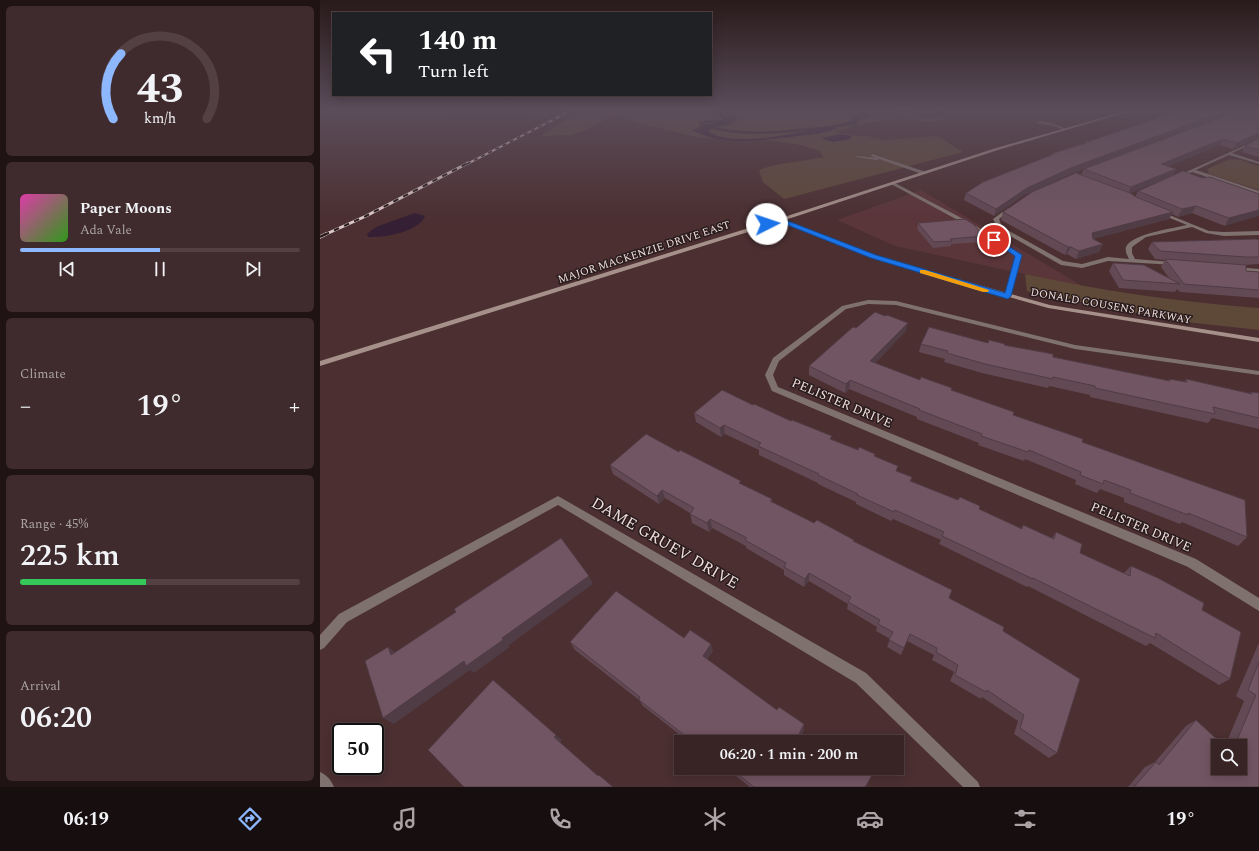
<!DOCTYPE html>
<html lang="en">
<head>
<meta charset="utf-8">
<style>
  body { margin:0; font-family:Spectral,serif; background:#3f2b2d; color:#f1f3f6; height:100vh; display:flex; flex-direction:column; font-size:15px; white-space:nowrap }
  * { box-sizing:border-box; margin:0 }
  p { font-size:13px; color:#aba4a7 }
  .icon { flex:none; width:22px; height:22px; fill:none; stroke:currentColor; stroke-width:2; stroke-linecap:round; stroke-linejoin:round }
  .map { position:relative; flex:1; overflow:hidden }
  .details { display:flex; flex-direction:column; gap:6px; padding:6px; background:#1f1314; width:320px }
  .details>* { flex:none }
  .banner { position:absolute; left:12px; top:12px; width:380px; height:84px; border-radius:0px; box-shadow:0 2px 10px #0003,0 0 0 1px #524042; background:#202124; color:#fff; overflow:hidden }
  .controls { position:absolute; left:891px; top:739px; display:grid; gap:8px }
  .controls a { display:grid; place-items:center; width:36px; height:36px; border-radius:0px; background:#382325; box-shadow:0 2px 10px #0003,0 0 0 1px #524042; font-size:20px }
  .speed { position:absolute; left:12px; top:723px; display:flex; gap:8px; font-size:20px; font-weight:700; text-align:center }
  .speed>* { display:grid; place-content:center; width:52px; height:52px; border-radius:50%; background:#382325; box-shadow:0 2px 10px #0003,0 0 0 1px #524042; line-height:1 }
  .speed .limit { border:2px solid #111; border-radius:6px; background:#fff; color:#111 }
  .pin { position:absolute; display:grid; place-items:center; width:34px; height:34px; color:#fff; margin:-17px; border:2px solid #fff; border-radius:50%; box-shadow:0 1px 4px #0007 }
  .me { position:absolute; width:44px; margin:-22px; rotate:86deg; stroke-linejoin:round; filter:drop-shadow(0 0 3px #0008) }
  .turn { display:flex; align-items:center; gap:14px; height:84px; padding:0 20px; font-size:18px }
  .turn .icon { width:52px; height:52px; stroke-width:2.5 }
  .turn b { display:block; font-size:28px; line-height:34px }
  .big { font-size:30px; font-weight:600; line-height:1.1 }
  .details .card { flex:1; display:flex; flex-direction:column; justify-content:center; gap:6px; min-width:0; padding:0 14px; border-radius:6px; background:#3f2b2d }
  .details .dial { align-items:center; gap:0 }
  .dial svg { height:104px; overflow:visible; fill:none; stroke:#524042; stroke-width:7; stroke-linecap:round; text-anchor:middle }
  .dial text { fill:#f1f3f6; stroke:none }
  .song { display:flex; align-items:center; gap:12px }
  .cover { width:48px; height:48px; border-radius:6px; background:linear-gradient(135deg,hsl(320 70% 55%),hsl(110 70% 35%)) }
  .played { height:4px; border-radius:2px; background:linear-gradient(90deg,#8eb8fd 50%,#524042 50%) }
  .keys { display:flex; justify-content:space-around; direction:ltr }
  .heat { display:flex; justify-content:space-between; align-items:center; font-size:22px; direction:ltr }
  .charge { height:6px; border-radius:3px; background:linear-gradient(90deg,#34c759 45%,#524042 0) }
  .trip { position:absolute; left:354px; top:735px; width:230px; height:40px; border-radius:0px; background:#382325; box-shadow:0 2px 10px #0003,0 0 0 1px #524042; font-weight:600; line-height:40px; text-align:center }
  .menu { display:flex; height:64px; justify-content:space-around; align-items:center; background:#160e0f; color:#aba4a7 }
  .menu .icon { width:28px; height:28px }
  .menu .on { color:#8eb8fd }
  .menu b { font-size:18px; color:#f1f3f6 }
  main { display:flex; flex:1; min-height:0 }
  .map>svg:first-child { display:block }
</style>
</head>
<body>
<main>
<section class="details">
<div class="card dial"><svg viewBox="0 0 100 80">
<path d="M14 69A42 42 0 1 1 86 69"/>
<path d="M14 69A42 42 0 0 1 20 19" stroke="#8eb8fd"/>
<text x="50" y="56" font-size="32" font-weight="700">43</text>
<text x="50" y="72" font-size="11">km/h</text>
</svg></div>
<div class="card">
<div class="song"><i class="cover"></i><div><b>Paper Moons</b><p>Ada Vale</p></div></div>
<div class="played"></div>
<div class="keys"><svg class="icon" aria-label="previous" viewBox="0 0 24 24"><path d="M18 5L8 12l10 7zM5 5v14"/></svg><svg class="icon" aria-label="pause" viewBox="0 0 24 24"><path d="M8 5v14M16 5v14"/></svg><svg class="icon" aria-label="next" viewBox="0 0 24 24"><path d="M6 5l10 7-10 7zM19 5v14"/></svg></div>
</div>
<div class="card"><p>Climate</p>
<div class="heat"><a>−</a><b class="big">19°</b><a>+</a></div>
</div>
<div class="card"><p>Range · 45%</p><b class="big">225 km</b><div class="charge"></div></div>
<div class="card"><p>Arrival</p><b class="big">06:20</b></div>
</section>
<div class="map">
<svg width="939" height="787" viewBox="0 0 939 787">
  <rect width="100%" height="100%" fill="#4b2f31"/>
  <!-- built -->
  <path fill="#5a3539" d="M601,190L764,287L575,246L517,220Z"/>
  <!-- green -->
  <g fill="#5e4838">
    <path d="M263,109H646C636,113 630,120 618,121C606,123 593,118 581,119C558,119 537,125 515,132L535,136H546L565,140L618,136L643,152L464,199L443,182L439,170C460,162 482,162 503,157L500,151L481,145L441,139L406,140L377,137L318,123L296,114L264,131L250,135L221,136Z"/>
    <path d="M910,159L921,160L939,166V190L889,174L887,169Z"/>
    <path d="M705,274C783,291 859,302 939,308V330L848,320L707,291Z"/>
  </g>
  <!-- water -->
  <g fill="#351f35">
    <path d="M142,109H149L139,112V115L143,116L193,112L205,109H215C206,115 141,120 131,115L133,112Z"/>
    <path d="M390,109H400L398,112L417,120L409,125L391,128L389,132C420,150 490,129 524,123L533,120L539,111L545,109H592L607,115L618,113L615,109H623L625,112L623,116L605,117L583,110H551L549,111L547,115L541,118L537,125L516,127V129C502,134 486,135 471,137C438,140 403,147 372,130L381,126L403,121L402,118Z"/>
    <path d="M520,134L531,136V139L513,142L503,139L502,138Z"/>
    <path d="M95,213L105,216C99,232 63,238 48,237L47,234L56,227Z"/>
  </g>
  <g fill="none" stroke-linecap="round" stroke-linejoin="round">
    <!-- stream -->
    <g stroke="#351f35" stroke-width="2.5">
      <path d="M142,109L143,112H173L201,109"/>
      <path d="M403,109L417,120L385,122L380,124C421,139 469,131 511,127"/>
      <path d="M773,109L781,110"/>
      <path d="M534,121L553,114L586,111L587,109"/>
    </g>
    <!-- lane -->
    <g fill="#7f716d" fill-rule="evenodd">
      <path d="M721,121L732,123L746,129L744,130L734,126L716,123Z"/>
      <path d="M552,154L606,172V173L602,174L559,159L557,160L535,157L537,156L556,158L551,156Z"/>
      <path d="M573,182L651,223L701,254L702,255L690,297L688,298L685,296L696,256L647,225L571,184V183Z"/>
    </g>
    <!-- street -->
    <g fill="#7f716d" fill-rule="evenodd">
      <path d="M939,139V141L912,153L939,162V164L909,155L876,170L939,191V194L872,172L859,178L855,177Z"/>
      <path d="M688,208L692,209L679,219L682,227L743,261L762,264L788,257L809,259C807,255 805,251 806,247C811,234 855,228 867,225L840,214V213L842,212L889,231L904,232L939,231V235L904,236L886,233L872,227L826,237L812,247V253L815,259L852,262L855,264L854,265L788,261L762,268L741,265L678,229L673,219Z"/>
      <path d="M916,267L939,269V273L914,270V268Z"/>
      <path d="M548,300L576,301L755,345L939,371V375L755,349L576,305L548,304L526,309L459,361L453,375L458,387L876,559L939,598V611L868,567L452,391L445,375L453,358L522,306Z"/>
      <path d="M238,496L546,673L658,782L660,787H643L536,683L238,505L27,622L4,648L0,650V635L19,614Z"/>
      <path d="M0,772C7,775 11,780 14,787H0Z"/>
    </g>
    <!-- secondary -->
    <path fill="#a6908a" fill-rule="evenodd" d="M813,109H817L678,150L465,220L556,256L730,305L939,338V342L728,308L552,258L460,222L0,366V361L458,219L676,148Z"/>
    <defs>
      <path id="rail-far2" d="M147,164L254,109"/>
      <path id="rail-far1" d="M4,235L46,216L148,163"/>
      <path id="rail" d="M0,237L6,234"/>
    </defs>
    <!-- rail-far2 casing -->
    <use href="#rail-far2" stroke="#dcc8c9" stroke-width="2"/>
    <!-- rail-far1 casing -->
    <use href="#rail-far1" stroke="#dcc8c9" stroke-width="3"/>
    <!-- rail casing -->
    <use href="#rail" stroke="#dcc8c9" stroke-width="3.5"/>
    <!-- rail-far2 -->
    <use href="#rail-far2" stroke="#281b1c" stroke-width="1.5" stroke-dasharray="4" stroke-linecap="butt"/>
    <!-- rail-far1 -->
    <use href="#rail-far1" stroke="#281b1c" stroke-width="2" stroke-dasharray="5.5" stroke-linecap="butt"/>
    <!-- rail -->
    <use href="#rail" stroke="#281b1c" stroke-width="2.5" stroke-dasharray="7" stroke-linecap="butt"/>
  </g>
  <!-- wall -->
  <g fill="#624954">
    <path d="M865,109H923L750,174L704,195L674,216L644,200L646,193L731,156V154L764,144V143Z"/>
    <path d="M930,109H939V138L913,149L900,145L848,166L853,175L810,193L815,197L818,191L882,178L939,194L905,226L872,213L858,217L852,214L849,219L773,239L783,244L779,252L756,259L747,254L745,255L681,220L683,212L761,175L764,169L929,110Z"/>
    <path d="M939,138V157L922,152L925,146Z"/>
    <path d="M598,223L664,236L663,242L631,244V246L613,248L597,229Z"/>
    <path d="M939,240V264L925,265L926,271L939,272V298L860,292L857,289L855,292L799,288L789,271L793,263L849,278L841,267L845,260L835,259L828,249L832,242Z"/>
    <path d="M536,328L586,331L555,363L600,380L632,388L631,390L762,442L927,537L918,546L862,522L860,524L804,502V498L780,489L777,493L755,484L756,480L705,459L704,461L658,445L659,443L597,419V417L529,389L525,393L489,375V366Z"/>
    <path d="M669,340L684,345L733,357L848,381L849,379L864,382L866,379L929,393L931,392L939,393V429L892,418L888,423L770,397V395L729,386L728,388L662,373L624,362L625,359L599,352L601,344L668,343Z"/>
    <path d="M433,405L511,439L555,456L577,471L592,477L591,481L659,509L701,528L703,525L732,538L736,532L760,553L804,573L811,566L882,610L910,679L899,685L830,643L826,646L708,586L707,587L619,544L621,540L573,519L571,521L536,504V502L498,484V483L439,455V450L405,434L401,437L376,422L374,413Z"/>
    <path d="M359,452L421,484L452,499V502L494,523L534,541L683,631L737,753L729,758L694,734L698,721L662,697L661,699L630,681L634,672L612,660L614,655L587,641L581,655L567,647L570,639L556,631L557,627L527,609L528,604L489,581L484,587L464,575V570L426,548V546L392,528L389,532L372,523L370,513L345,498L339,504L293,474L290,465Z"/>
    <path d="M364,638L393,651L387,659L484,730L481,735L491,742H367L364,738L323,706L319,700L255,650L250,642Z"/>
    <path d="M939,644V787H808L825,767L835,762L866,726L876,720L900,742L908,739L924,701L916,696L938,645Z"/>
    <path d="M400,768H553L555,770L546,787H430L411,772L409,775Z"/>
  </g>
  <!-- shaded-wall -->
  <g fill="#503c45">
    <path d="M911,109H923L750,174L704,195L674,216L676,209L707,188L753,167Z"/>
    <path d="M939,133V138L913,149L917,143Z"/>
    <path d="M903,139L900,145L838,170L841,164Z"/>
    <path d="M856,169L853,175L808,194L811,187Z"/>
    <path d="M876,206L872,213L858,217L862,209Z"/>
    <path d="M939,210V216L905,226L909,218Z"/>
    <path d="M853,212L849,219L769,240L772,233Z"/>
    <path d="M783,244L779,252L756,259L759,251Z"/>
    <path d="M748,247H751L747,254L745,255Z"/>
    <path d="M588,323L586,331L549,370L550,361Z"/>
    <path d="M530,380L529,389L525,393L526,384Z"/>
    <path d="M404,425L405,434L401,437L400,428Z"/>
    <path d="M342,490L345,498L339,504L337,496Z"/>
    <path d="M390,519L392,528L389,532L387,523Z"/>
    <path d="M489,573V581L484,587L485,579Z"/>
    <path d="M269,576L273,584L189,645L190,647L154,673L150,670L74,724L63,718L144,661Z"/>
    <path d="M391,644L393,651L385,663L383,656Z"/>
    <path d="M68,647L78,654L71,655Z"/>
    <path d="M484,724V730L479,739V734Z"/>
    <path d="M236,735L242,740L240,743L234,737Z"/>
    <path d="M408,768H409L411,772L409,775L407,770Z"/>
  </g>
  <!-- building -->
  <g fill="#725562" stroke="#503c45" fill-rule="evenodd">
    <path d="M865,109H911L753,167L707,188L676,209L646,193L663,182L734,154H731L766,143H764Z"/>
    <path d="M924,109L939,112V133L917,143L903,139L841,164L856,169L811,187L764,169Z"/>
    <path d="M939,138V150L925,146Z"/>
    <path d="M863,171L882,178L890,177L939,194V210L909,218L876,206L862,209L818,191Z"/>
    <path d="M756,173L810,193L816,197L853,212L772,233L773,239L783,244L759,251L751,247H748L683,212L712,192Z"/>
    <path d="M645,219L653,224L664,236L630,239L632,241L614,242L598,223Z"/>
    <path d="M936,239L939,240V257H926L840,251L832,242Z"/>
    <path d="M845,259L926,265V271L939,272V290L864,284Z"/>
    <path d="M793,263L824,265L860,284L803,280Z"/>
    <path d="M555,312L565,316L567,315L588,323L550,361L600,380L601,377L632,388L631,390L694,412L693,415L763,439L762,442L925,500L927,537L868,513V515L810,493L811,490L784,480L783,484L760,475L761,472L709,450L708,452L661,436L662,434L599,410L600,409L530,380L526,384L489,366L533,327L536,328Z"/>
    <path d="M609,327L668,343L669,340L685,344L684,345L733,354V357L850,381L849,379L867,382L866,379L932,394L931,392L939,393V418L893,407L895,414L775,388V386L733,377V379L665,364L627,353L628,351L601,344Z"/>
    <path d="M402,390L433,405L434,404L471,421L472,420L512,436L510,439L538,450L539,447L555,454L554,456L578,466L576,471L592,477L590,481L638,500L640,497L660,506L659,509L702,529L703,525L734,539L736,532L762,544L760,553L810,576L811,566L838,578L884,603L882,610L921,632L910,679L836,633L835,638L713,578V579L622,536L624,532L575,510L574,512L537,495L538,494L498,475L499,474L438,446L441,443L404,425L400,428L374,413Z"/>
    <path d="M326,434L359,452L360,450L421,481L419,483L452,499L450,501L494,523L497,520L534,540L533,541L632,590L629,598L684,627L683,631L760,679L737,753L700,728L704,715L667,690L666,692L635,675L638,665L616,652L617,648L590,634L584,648L569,640L573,632L558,624L560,620L528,602L531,597L489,573L485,579L464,567L466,563L425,540L427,538L390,519L387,523L370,514L374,508L342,490L337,496L290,465Z"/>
    <path d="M241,538L269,576L182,638L183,640L146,666L144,661L63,718L45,661L68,647L71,655L136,612L134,609Z"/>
    <path d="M296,591L364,638L370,630L391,644L383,656L457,710L459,707L484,724L479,734L491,742H371L362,735L363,734L319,700L320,697L250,642Z"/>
    <path d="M939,662V787H814L836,762L839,765L876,720L903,745L908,739L915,745L936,695L928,690ZM898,746H920V768H898Z"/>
    <path d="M173,680L236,735L234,737L278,776L279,775L293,787H144L108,750Z"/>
    <path d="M404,768H408L407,770Z"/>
    <path d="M410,768H553L555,770L545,787H434Z"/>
  </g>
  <!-- sky -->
  <linearGradient id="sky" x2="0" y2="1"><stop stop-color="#291a1b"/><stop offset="0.5" stop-color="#5b4d5a"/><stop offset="1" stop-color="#5b4d5a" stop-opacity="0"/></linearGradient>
  <rect width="939" height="219" fill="url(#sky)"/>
  <!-- route -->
  <path fill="#1a73e8" stroke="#114b97" d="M460,218L556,255L685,293L695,256L671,240L676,238L702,255L691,296L688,299L551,258L460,222L447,226L444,224Z"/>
  <!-- slow -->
  <path fill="#f59e0b" d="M600,270H605L669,290L668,292H663L600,273Z"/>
  <g text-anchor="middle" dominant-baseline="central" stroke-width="3" stroke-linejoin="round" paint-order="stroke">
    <!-- far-street labels -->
    <g font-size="11" fill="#efdcdd" stroke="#281b1c">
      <text transform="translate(324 252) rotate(-18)">MAJOR MACKENZIE DRIVE EAST</text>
      <text transform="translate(791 306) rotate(10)">DONALD COUSENS PARKWAY</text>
    </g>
    <!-- street labels -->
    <g font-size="13" fill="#efdcdd" stroke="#281b1c">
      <text transform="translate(522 403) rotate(23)">PELISTER DRIVE</text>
      <text transform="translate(821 527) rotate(23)">PELISTER DRIVE</text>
    </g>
    <!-- near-street labels -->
    <g font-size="16" fill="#efdcdd" stroke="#281b1c">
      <text transform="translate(345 543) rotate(30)">DAME GRUEV DRIVE</text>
    </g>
  </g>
</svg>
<div class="controls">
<a><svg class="icon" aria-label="search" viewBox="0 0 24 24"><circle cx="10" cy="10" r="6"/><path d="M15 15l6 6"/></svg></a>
</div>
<div class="speed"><div class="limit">50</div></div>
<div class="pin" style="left:674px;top:240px;background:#d93025"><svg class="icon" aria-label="arrive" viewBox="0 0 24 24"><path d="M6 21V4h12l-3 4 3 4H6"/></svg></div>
<svg class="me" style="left:447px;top:224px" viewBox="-20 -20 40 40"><circle r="19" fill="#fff"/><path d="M0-13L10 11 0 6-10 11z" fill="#1a73e8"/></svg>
<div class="trip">06:20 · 1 min · 200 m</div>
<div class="banner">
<div class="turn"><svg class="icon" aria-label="left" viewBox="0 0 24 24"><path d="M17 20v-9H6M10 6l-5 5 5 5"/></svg><div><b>140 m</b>Turn left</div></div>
</div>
</div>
</main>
<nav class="menu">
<b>06:19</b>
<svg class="icon on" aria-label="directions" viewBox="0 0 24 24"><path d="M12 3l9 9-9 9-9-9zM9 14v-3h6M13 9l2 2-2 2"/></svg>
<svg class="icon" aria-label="music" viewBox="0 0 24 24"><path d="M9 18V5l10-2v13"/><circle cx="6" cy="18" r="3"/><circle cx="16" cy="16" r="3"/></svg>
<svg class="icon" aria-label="phone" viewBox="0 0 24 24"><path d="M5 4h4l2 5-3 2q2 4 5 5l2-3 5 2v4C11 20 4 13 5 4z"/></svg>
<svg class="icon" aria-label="climate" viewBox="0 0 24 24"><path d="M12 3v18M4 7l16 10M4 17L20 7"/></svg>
<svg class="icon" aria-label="car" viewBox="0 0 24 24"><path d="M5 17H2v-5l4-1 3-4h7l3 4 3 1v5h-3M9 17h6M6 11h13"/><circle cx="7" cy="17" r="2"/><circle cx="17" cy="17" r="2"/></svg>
<svg class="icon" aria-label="filters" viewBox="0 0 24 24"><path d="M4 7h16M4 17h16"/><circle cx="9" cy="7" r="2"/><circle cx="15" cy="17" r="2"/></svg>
<b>19°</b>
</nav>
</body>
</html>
